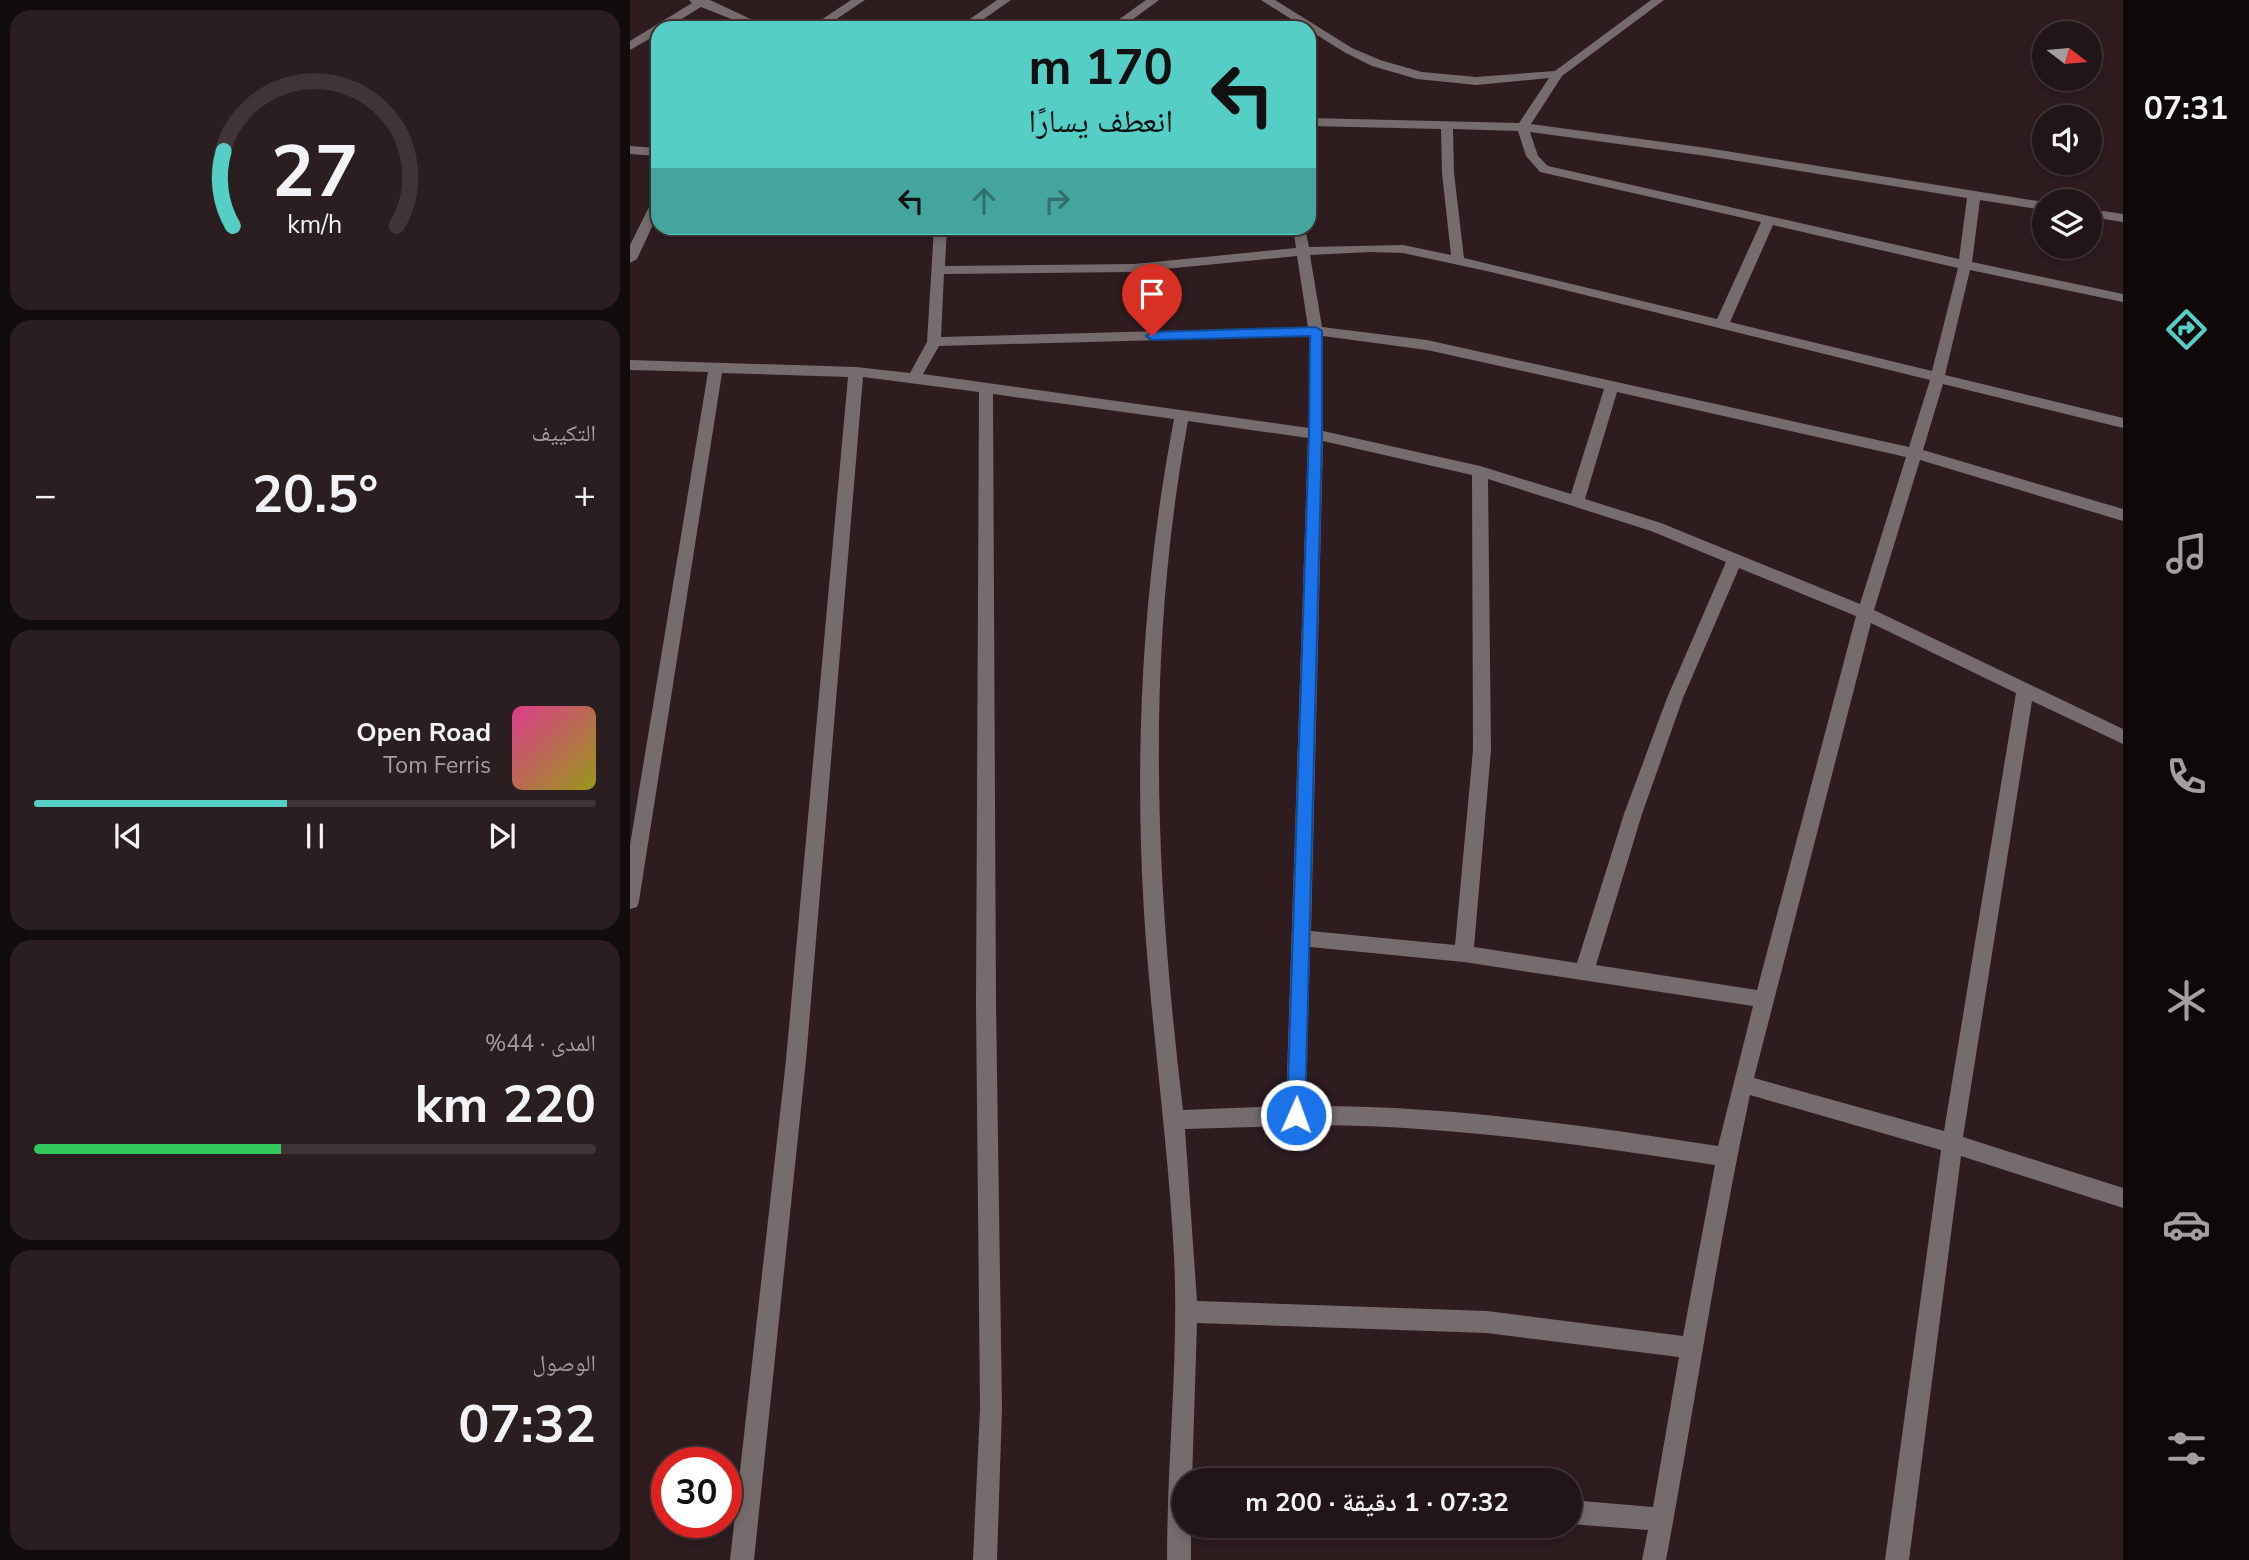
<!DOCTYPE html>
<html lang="ar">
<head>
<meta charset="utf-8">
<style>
  body { margin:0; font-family:"Nunito Sans","Noto Naskh Arabic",sans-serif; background:#2a1e20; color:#f1f3f6; direction:rtl; height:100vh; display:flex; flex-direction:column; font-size:26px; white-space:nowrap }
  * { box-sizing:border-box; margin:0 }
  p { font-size:23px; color:#a29fa1 }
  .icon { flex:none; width:38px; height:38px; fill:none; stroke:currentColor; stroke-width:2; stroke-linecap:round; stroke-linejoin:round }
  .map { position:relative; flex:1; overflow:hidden; direction:ltr }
  .sheet { display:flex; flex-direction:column; gap:10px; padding:10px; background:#130c0d; width:630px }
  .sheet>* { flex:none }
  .top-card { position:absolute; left:21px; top:21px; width:665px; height:214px; border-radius:21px; box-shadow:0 4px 10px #0003,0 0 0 2px #3f3436; direction:rtl; background:#55cec6; color:#111; overflow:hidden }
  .needle { width:46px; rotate:106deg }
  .controls { position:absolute; left:1402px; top:21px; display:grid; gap:14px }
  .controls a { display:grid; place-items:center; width:70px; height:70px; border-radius:50%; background:#221517; box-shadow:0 4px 10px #0003,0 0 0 2px #3f3436; font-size:35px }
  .speed { position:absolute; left:21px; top:1447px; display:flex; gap:14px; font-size:35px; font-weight:700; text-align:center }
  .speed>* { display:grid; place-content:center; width:91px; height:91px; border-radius:50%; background:#221517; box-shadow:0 4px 10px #0003,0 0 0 2px #3f3436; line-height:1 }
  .speed .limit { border:10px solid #d22; background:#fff; color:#111 }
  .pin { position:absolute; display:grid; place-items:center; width:60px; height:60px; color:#fff; margin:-72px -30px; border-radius:50% 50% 50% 0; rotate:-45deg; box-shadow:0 0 7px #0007 }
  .pin .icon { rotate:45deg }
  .me { position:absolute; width:77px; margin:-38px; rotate:2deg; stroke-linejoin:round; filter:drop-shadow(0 0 5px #0008) }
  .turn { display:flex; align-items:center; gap:24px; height:147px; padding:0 28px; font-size:32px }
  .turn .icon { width:91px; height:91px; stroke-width:2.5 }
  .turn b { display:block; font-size:49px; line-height:60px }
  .lanes { display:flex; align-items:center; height:66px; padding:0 28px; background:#0003; justify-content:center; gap:35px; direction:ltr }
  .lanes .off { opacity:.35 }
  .big { font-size:52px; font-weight:700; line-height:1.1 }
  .sheet .widget { flex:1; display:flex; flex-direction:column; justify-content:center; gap:10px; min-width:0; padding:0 24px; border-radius:21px; background:#2a1e20 }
  .sheet .dial { align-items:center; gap:0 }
  .dial svg { height:182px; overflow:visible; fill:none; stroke:#3f3436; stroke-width:7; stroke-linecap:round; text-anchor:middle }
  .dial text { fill:#f1f3f6; stroke:none }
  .song { display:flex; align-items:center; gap:21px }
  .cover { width:84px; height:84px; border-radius:10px; background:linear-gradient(135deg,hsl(330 70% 55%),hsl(60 70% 35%)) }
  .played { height:7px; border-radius:4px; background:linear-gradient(90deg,#55cec6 45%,#3f3436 45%) }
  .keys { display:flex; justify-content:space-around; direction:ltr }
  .heat { display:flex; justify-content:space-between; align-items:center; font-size:38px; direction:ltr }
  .charge { height:10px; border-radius:5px; background:linear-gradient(90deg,#34c759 44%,#3f3436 0) }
  .trip { position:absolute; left:542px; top:1468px; width:410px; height:70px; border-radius:35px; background:#221517; box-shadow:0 4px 10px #0003,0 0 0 2px #3f3436; font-weight:700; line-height:70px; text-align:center; direction:rtl }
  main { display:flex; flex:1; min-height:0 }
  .menu { display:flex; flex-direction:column; width:126px; justify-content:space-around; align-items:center; background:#0e0809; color:#a29fa1 }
  .menu .icon { width:49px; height:49px }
  .menu .active { color:#55cec6 }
  .menu b { font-size:32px; color:#f1f3f6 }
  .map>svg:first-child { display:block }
</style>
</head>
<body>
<main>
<nav class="menu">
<b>07:31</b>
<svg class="icon active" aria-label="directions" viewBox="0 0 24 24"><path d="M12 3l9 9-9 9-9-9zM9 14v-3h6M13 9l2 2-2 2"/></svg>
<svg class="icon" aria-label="music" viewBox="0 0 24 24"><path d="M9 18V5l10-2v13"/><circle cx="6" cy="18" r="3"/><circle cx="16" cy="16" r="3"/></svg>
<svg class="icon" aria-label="phone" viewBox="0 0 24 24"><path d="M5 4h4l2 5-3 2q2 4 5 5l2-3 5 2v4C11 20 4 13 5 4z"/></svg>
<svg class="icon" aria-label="climate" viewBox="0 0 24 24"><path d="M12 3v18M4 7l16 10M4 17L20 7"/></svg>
<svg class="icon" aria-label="car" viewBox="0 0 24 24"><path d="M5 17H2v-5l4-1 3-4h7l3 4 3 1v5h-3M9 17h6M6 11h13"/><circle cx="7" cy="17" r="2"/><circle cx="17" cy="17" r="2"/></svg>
<svg class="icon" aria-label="filters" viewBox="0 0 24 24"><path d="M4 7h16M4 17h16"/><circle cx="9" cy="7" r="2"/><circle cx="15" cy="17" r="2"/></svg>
</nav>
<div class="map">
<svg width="1493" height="1560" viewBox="0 0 1493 1560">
  <rect width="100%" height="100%" fill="#2e1c1f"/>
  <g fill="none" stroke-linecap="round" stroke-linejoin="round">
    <!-- minor -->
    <g fill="#766c6d" fill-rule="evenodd">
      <path d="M59,0H80L140,28H124L71,7L37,28H28V34L0,50V41L62,3Z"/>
      <path d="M221,0H235L193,28H179Z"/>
      <path d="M367,0H381L341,28H327Z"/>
      <path d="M516,0H529L491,28H477Z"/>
      <path d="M631,0H645L722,48L750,60L792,72L846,77L925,71L1021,0H1034L932,76L901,124L1077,148L1414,202V210L1350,200L1342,262L1493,294V302L1340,270L1315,375L1493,418V428L1313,384L1293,450L1493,509V521L1290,460L1244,610L1493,729V744L1402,701L1333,1137L1493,1188V1208L1331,1156L1279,1560H1255L1311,1150L1120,1095C1087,1250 1065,1405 1036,1560H1012L1018,1530L940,1524V1500L1023,1507L1049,1357L857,1333L567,1323L562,1480H555V1526H561V1560H537C537,1458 549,1357 544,1255C538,1140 521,1026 514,912C504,746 513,582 544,419L363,394L366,1004L372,1409L367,1560H343L350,1409L346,1004L349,392L233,377L176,1060L124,1560H100L156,1060L218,377L92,373L9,901L7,907L0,909V845L78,372L0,370V360L226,367L280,373L297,342L304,228H317L315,266L504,264L666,248L663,228H675L679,247L773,245L821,255L812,173L811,129L679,126V118L889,123L919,78L846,85L787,79L742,66L714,52ZM823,129L888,131L896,156L910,172L1131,222L1087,319L834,258L824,173ZM900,132L1077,156L1337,198L1329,259L918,166L908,156ZM1143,225L1328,268L1302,371L1100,322ZM740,252L773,253L861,272L1300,380L1279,447L797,340L692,327L680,255ZM667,256L678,327L311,337L314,274L504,272ZM679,336V428L293,374L309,346ZM693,336L797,350L974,389L941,494L850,466L693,431ZM987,392L1276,457L1230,604L1031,523L955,499ZM558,421L678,438L656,1106L553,1110C525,875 515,656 558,421ZM693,441L842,475L843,750L825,945L681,931ZM858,479L1021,531L1096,562L1037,698L994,814L947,963L844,947L861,750ZM1109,568L1226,616L1127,990L966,965L1012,814L1053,698ZM1241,623L1386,693L1314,1131L1124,1078ZM680,947L834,962L1123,1006L1088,1146C952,1125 815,1105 676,1106ZM689,1125C822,1126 953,1145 1085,1165L1053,1336L857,1311L567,1301L555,1129Z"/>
      <path d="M0,146L28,148V156L0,154Z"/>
      <path d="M28,197V214L7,259L0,263V245L22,201Z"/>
      <path d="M1460,209L1493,214V222L1460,217Z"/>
    </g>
  </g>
  <!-- route -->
  <path fill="#1a73e8" stroke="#114b97" stroke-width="2" d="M686,327L692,331V434L675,1115L672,1121L666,1124L659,1121L657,1115L679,434L680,336L522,340L516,336L522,332Z"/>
</svg>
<div class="controls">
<a><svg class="needle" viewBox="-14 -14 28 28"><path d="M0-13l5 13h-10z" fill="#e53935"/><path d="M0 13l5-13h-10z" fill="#a29fa1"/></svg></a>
<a><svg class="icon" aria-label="sound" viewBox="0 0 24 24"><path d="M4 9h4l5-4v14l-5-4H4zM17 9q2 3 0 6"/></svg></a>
<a><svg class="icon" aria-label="layers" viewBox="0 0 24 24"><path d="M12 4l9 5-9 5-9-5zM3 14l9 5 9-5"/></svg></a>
</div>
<div class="speed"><div class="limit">30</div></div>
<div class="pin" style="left:522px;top:336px;background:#d93025"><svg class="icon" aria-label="arrive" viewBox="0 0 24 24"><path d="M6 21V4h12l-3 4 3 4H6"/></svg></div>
<svg class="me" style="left:666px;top:1115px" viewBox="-20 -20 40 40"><circle r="17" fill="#1a73e8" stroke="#fff" stroke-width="3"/><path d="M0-11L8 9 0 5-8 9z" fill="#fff"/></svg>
<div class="trip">07:32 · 1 دقيقة · 200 m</div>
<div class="top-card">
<div class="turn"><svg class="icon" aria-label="left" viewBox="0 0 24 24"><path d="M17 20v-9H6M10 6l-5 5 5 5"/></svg><div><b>170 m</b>انعطف يسارًا</div></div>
<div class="lanes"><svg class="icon" aria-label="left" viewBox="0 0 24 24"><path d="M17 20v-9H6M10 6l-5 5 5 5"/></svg><svg class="icon off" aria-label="ahead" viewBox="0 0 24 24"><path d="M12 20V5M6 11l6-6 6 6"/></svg><svg class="icon off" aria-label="right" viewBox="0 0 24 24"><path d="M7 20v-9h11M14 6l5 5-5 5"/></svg></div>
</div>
</div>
<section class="sheet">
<div class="widget dial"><svg viewBox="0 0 100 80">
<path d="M14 69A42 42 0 1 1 86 69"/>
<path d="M14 69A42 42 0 0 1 10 36" stroke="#55cec6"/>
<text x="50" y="56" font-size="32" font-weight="700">27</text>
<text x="50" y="72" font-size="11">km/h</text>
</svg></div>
<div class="widget"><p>التكييف</p>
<div class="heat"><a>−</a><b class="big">20.5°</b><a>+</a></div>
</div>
<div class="widget">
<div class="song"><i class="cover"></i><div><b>Open Road</b><p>Tom Ferris</p></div></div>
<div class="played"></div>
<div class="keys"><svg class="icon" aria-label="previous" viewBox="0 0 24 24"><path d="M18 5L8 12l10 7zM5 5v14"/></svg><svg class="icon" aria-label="pause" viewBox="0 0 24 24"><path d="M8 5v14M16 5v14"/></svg><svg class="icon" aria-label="next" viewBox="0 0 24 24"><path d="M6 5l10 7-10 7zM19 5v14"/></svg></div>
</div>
<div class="widget"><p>المدى · 44%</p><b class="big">220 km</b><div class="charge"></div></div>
<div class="widget"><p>الوصول</p><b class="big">07:32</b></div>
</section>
</main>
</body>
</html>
